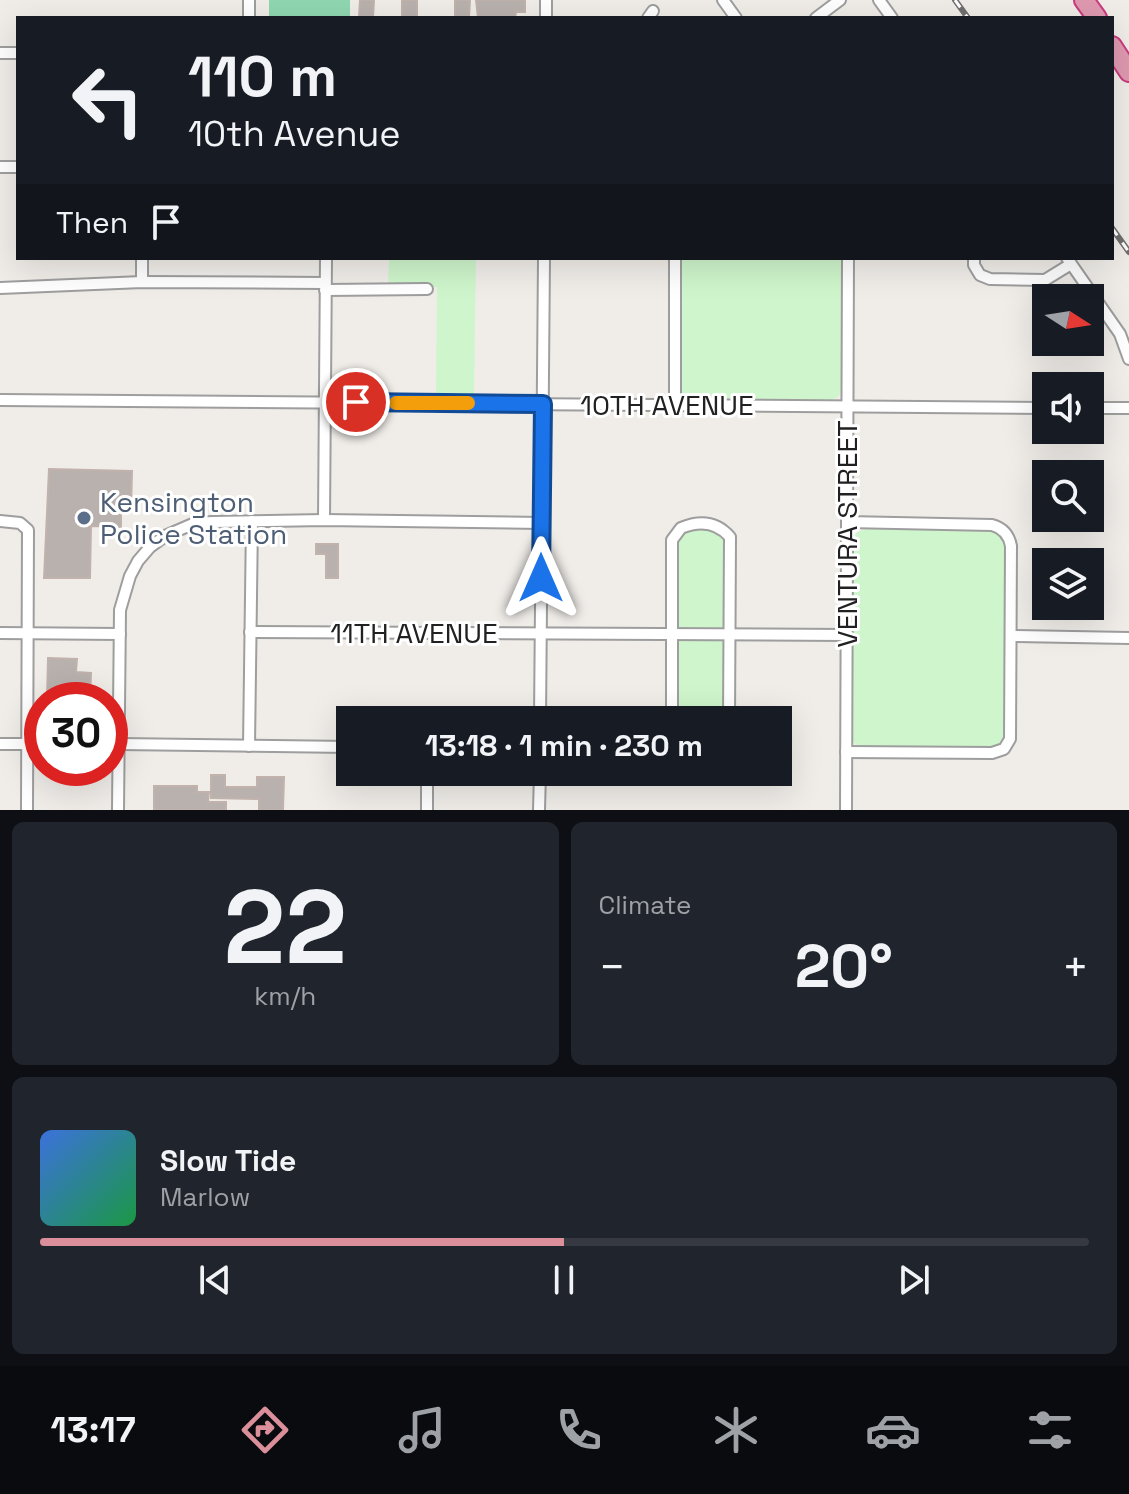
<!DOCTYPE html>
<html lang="en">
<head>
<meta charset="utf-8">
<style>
  body { margin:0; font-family:"Space Grotesk",sans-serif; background:#20242c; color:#f1f3f6; height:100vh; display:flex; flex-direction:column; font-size:30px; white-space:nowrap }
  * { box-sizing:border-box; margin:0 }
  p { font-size:26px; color:#9ea1a6 }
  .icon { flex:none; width:44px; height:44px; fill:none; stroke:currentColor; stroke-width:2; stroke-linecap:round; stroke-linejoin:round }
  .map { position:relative; height:810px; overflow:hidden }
  .details { display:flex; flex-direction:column; gap:12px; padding:12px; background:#0d0f14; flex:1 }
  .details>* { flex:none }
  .guide { position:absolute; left:16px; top:16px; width:1098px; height:244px; border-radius:0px; box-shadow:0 8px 32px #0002; background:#171b24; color:#f1f3f6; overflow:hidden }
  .needle { width:52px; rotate:102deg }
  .controls { position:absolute; left:1032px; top:284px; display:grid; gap:16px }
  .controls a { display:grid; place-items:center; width:72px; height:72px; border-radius:0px; background:#171b24; box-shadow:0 8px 32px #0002; font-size:40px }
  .speed { position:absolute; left:24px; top:682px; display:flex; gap:16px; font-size:40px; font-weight:700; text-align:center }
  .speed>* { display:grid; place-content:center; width:104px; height:104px; border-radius:50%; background:#171b24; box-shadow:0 8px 32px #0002; line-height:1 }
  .speed .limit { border:12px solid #d22; background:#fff; color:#111 }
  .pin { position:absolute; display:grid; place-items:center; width:68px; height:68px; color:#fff; margin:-34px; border:4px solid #fff; border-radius:50%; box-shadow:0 2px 8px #0007 }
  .me { position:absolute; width:88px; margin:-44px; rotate:0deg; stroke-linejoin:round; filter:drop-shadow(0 0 6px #0008) }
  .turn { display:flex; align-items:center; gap:28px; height:168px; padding:0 40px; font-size:36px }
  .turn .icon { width:104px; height:104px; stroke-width:2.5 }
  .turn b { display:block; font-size:56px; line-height:68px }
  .then { display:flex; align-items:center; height:76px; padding:0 40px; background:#0003; gap:16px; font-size:30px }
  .big { font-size:60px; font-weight:600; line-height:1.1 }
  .details .tile { flex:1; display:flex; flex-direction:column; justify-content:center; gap:12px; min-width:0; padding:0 28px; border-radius:12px; background:#20242c }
  .details .dial { align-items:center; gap:0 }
  .dial b { font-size:104px; line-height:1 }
  .song { display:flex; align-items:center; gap:24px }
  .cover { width:96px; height:96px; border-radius:12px; background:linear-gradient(135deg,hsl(220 70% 55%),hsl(140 70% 35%)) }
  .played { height:8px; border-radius:4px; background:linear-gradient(90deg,#da8f9b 50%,#363941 50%) }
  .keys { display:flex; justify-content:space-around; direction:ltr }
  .heat { display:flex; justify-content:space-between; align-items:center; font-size:44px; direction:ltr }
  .details .tiles { flex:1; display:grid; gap:12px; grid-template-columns:1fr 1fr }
  .tile:last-child { grid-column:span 2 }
  .trip { position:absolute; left:336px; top:706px; width:456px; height:80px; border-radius:0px; background:#171b24; box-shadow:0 8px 32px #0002; font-weight:600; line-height:80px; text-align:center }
  .dock { display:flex; height:128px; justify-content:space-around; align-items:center; background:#090b0e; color:#9ea1a6 }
  .dock .icon { width:56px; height:56px }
  .dock .current { color:#da8f9b }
  .dock b { font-size:36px; color:#f1f3f6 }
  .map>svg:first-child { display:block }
</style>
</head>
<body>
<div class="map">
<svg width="1129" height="810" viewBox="0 0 1129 810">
  <rect width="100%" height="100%" fill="#f0ede9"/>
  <!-- park -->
  <g fill="#cef5cb">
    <path d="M389,258H476L474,394L436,393L437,287H388Z"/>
    <path d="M679,258H844L843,388L838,397L829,401L692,400L683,396L678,385Z"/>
    <path d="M701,524L730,537L729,720H673L674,535Z"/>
    <path d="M865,529L992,530L1002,535L1006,545L1005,735L1003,742L992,749L860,747L851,741V541L856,533Z"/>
  </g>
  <!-- pitch -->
  <rect fill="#8fd7b1" x="269" y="0" width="81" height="18"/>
  <!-- building -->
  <g fill="#b9b1ae" stroke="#c1b2ac" stroke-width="2">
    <path d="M360,0H374L373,18H359Z"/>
    <rect x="402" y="0" width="15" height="18"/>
    <path d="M455,0H470L469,18H455Z"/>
    <path d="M476,0H525V12H516L515,18H478Z"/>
    <path d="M49,469L132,471L131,510H121V527L91,526L90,578H44Z"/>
    <path d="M316,544H338V578H326V554H316Z"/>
    <path d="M48,658L77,659L76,672L91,673L90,700H77V687L63,686L62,700H47Z"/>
    <path d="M211,775H225V787H257V777H284L283,810H259V799L211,798Z"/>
    <path d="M154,786H197V792H209L208,802H226V810H154Z"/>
  </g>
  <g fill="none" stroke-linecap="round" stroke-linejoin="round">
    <defs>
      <g id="minor">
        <path d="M723,0L736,18"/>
        <path d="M879,0L892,18"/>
        <path d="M249,18V0"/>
        <path d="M546,18V0"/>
        <path d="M648,18L653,11"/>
        <path d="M816,18L840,0"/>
        <path d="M0,53H18"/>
        <path d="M0,167H18"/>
        <path d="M142,258V282"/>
        <path d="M974,258V265L980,275L990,279L1045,280L1071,264"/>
        <path d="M1067,258L1120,334L1129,359"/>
        <path d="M0,288L142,282L325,283"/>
        <path d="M325,290L427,289"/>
        <path d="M0,400L1046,408"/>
        <path d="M675,405V258"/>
        <path d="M1090,408H1129"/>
        <path d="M324,520L326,258"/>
        <path d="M0,521L20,523L28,530L27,810"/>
        <path d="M250,632L847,635"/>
        <path d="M0,633L120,634"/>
        <path d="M1011,636L1129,638"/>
        <path d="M540,720L544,258"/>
        <path d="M672,720V540L681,528C700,520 717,522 730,537L729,720"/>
        <path d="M0,744H27"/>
        <path d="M119,744L350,747"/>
        <path d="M249,746L252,521"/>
        <path d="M846,752L992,753L1004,749L1010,739L1011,546C1009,535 1003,528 992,525L847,522"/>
        <path d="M118,810L120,610L130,576L138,561L150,547L165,536L195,523L213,522L324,520L542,523"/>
        <path d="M427,810V772"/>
        <path d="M539,810L540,772"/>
        <path d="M846,810L848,258"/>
      </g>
      <g id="motorway">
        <path d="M1084,0L1097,18"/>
        <path d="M1112,46L1129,72"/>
      </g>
    </defs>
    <!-- minor casing -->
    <use href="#minor" stroke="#9e9e9e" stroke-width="14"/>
    <!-- motorway casing -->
    <use href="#motorway" stroke="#ca3a7f" stroke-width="22"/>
    <!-- minor -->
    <use href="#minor" stroke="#fff" stroke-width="10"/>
    <!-- motorway -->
    <use href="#motorway" stroke="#df99b0" stroke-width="18"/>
    <defs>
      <g id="rail">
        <path d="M955,0L968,18"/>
        <path d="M1112,228L1129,252"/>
      </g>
    </defs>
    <!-- rail casing -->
    <use href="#rail" stroke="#6f6f6f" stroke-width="6"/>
    <!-- rail -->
    <use href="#rail" stroke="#fff" stroke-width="3" stroke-dasharray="9" stroke-linecap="butt"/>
  </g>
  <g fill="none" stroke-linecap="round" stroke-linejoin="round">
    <defs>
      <path id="route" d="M356,402L543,404L541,578"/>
    </defs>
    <!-- route casing -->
    <use href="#route" stroke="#114b97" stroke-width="20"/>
    <!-- route -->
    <use href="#route" stroke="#1a73e8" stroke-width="14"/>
    <!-- slow -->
    <path stroke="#f59e0b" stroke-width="14" d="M396,403H468"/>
  </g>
  <!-- markers -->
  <circle fill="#5c6f8a" stroke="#fff" stroke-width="3" cx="84" cy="518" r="8"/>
  <g text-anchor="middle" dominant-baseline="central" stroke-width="6" stroke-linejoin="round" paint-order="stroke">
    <!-- street labels -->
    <g font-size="28" fill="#212121" stroke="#fff">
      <text x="667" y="405">10TH AVENUE</text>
      <text transform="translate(847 534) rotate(-90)">VENTURA STREET</text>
      <text x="414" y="633">11TH AVENUE</text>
    </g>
    <!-- service labels -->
    <g font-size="28" fill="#4e5e75" stroke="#fff" text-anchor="start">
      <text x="100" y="502">Kensington<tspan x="100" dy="32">Police Station</tspan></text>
    </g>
  </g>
</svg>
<div class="controls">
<a><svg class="needle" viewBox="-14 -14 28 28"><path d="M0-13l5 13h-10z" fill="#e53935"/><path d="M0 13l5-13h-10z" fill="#9ea1a6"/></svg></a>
<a><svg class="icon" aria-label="sound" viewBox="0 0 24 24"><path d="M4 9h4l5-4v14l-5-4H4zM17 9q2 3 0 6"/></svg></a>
<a><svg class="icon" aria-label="search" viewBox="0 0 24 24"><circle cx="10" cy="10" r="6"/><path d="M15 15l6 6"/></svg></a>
<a><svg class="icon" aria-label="layers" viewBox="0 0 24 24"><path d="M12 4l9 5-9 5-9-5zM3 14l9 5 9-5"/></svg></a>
</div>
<div class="speed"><div class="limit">30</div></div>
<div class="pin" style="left:356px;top:402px;background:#d93025"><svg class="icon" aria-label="arrive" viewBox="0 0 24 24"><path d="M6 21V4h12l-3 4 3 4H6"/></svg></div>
<svg class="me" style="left:541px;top:578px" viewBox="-20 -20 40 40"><path d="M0-17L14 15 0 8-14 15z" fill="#1a73e8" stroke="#fff" stroke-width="4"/></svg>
<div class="trip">13:18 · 1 min · 230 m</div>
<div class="guide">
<div class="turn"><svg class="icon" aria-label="left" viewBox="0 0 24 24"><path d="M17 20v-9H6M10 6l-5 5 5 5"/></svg><div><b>110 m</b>10th Avenue</div></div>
<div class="then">Then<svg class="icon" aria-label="arrive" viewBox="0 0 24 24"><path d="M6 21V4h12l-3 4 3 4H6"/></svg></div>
</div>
</div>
<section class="details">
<div class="tiles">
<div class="tile dial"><b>22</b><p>km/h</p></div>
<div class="tile"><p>Climate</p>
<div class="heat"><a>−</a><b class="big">20°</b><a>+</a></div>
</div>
<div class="tile">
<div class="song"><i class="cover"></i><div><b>Slow Tide</b><p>Marlow</p></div></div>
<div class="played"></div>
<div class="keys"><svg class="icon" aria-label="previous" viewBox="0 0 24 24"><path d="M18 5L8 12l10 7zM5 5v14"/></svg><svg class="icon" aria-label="pause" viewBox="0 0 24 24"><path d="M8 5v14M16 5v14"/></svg><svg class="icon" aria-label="next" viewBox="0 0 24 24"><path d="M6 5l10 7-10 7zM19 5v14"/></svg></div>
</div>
</div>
</section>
<nav class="dock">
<b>13:17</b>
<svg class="icon current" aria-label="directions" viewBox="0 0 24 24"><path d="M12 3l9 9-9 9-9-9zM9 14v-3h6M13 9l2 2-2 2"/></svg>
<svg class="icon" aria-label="music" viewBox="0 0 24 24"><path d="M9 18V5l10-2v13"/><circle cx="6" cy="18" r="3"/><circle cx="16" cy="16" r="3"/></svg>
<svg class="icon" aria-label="phone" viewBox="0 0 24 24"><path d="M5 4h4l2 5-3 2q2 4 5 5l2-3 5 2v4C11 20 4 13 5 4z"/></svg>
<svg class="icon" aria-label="climate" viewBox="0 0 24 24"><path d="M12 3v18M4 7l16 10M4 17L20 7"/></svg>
<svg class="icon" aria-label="car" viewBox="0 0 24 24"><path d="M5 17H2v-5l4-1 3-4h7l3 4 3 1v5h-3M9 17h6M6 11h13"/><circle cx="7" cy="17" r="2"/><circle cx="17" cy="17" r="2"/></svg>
<svg class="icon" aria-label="filters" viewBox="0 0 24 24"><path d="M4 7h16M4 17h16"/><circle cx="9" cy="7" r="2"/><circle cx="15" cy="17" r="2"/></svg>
</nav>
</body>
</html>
